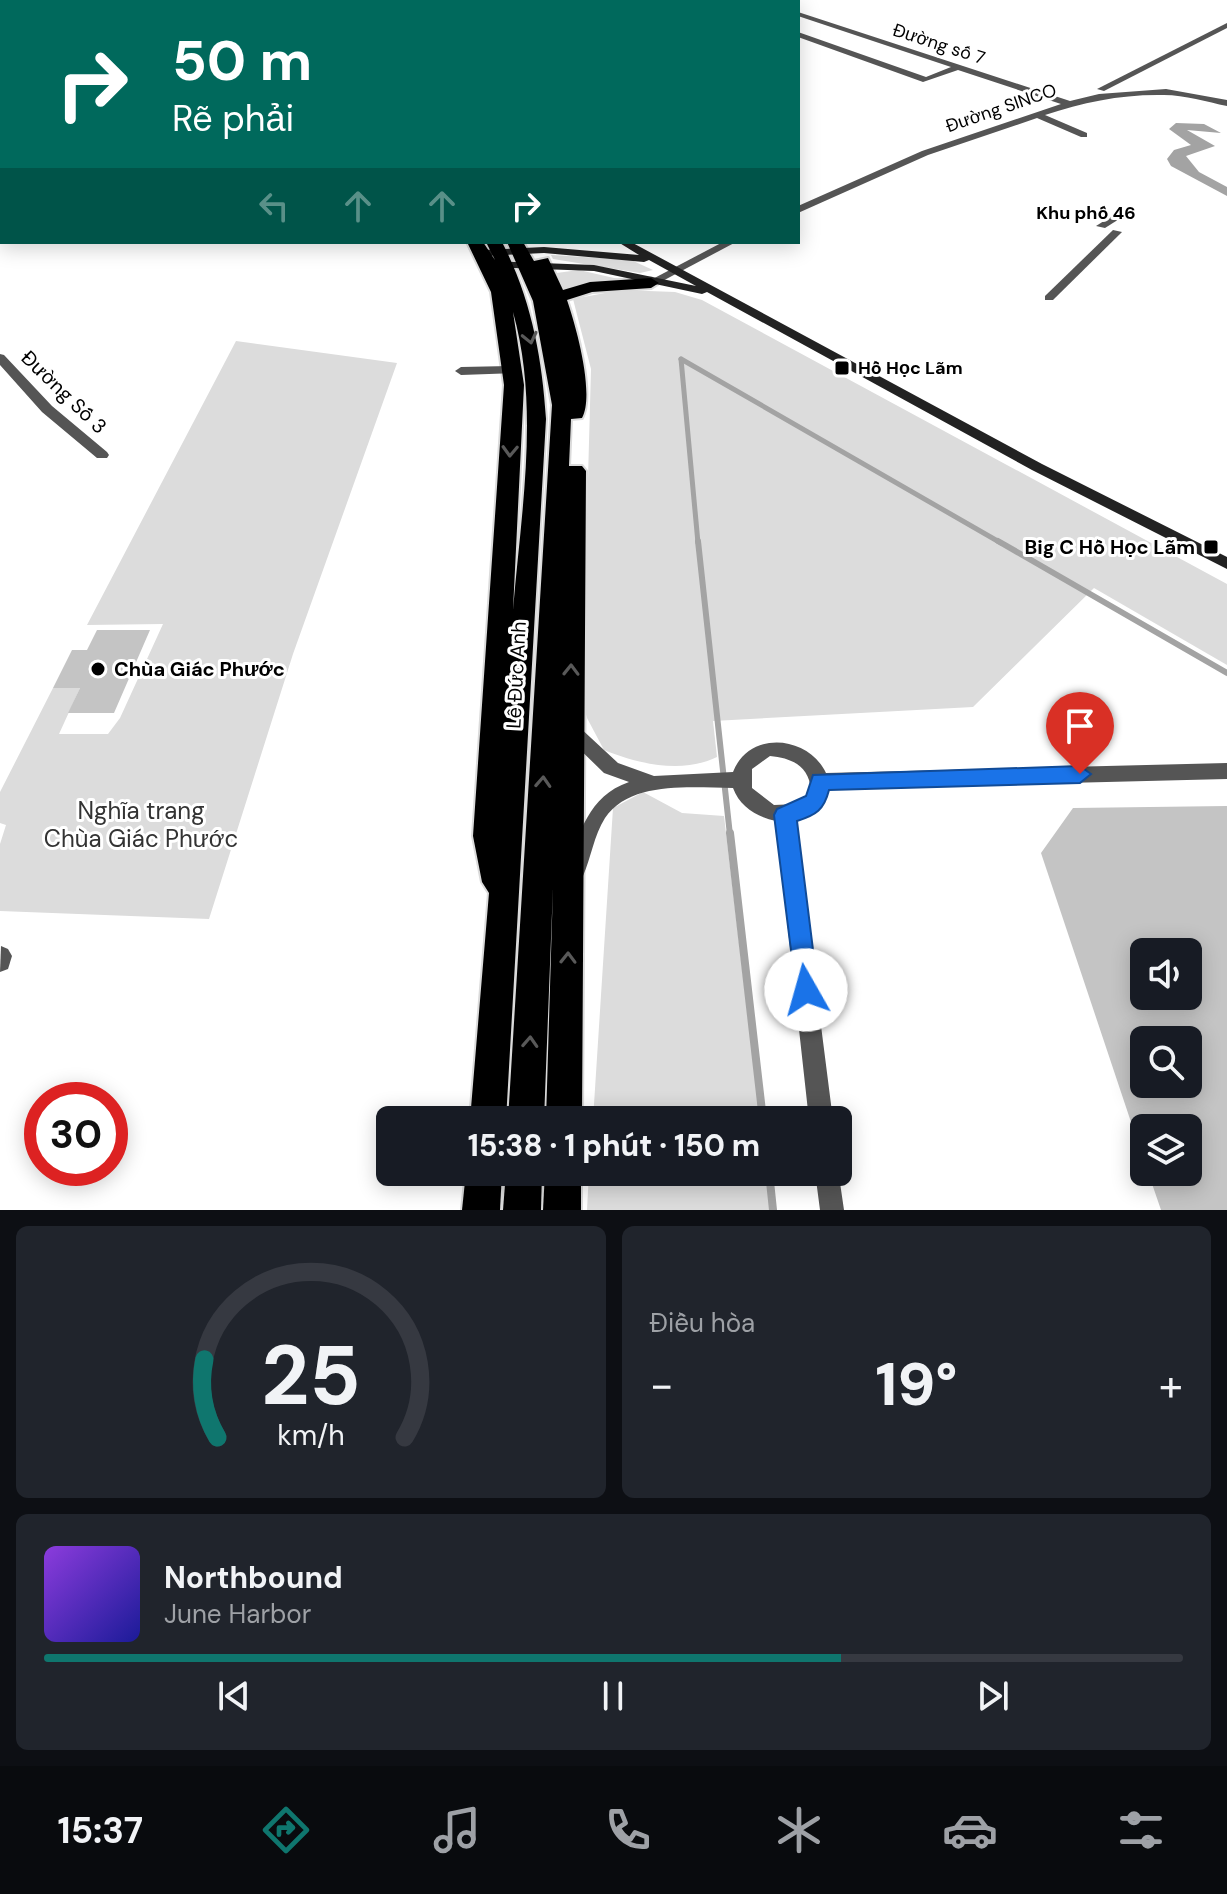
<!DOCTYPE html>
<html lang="vi">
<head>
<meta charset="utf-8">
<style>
  body { margin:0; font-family:"DM Sans",sans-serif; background:#20242c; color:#f1f3f6; height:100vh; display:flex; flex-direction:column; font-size:30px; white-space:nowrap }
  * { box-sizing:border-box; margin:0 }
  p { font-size:26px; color:#9ea1a6 }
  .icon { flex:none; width:44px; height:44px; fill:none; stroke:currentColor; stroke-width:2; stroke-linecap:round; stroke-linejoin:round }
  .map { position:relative; height:1210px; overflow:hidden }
  .details { display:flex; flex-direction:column; gap:16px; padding:16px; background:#0d0f14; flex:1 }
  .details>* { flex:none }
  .banner { position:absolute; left:0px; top:0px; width:800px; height:244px; box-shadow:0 4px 20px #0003; background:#00695c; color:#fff; overflow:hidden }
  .buttons { position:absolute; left:1130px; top:938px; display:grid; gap:16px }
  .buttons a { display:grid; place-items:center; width:72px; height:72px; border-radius:12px; background:#171b24; box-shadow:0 4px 20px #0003; font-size:40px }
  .speed { position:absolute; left:24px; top:1082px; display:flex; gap:16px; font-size:40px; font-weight:700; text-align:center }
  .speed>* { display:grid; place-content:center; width:104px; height:104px; border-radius:50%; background:#171b24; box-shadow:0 4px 20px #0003; line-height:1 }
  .speed .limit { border:12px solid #d22; background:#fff; color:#111 }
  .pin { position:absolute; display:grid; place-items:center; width:68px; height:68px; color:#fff; margin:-82px -34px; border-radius:50% 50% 50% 0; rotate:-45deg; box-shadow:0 0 8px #0007 }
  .pin .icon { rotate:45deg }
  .me { position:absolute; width:88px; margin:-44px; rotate:353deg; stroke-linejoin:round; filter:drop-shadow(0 0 6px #0008) }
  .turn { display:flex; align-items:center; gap:28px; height:168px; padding:0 40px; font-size:36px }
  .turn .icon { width:104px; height:104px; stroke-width:2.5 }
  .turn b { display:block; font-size:56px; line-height:68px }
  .lanes { display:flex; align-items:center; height:76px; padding:0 40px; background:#0003; justify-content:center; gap:40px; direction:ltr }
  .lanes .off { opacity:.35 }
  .big { font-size:60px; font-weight:800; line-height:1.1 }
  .details .widget { flex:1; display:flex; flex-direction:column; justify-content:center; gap:12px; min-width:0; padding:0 28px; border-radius:12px; background:#20242c }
  .details .dial { align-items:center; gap:0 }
  .dial svg { height:208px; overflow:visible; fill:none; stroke:#363941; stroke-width:7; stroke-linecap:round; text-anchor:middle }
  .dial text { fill:#f1f3f6; stroke:none }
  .song { display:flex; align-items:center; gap:24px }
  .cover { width:96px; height:96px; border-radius:12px; background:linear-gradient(135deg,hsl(270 70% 55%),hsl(240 70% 35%)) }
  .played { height:8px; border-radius:4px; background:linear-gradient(90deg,#0f766e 70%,#363941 70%) }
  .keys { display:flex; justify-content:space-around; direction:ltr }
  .heat { display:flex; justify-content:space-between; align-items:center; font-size:44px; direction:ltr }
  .details .tiles { flex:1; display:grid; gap:16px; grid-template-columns:1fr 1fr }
  .widget:last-child { grid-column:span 2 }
  .trip { position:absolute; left:376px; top:1106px; width:476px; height:80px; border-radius:12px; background:#171b24; box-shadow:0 4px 20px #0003; font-weight:800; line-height:80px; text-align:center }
  .tab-bar { display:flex; height:128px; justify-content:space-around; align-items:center; background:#090b0e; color:#9ea1a6 }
  .tab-bar .icon { width:56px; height:56px }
  .tab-bar .active { color:#0f766e }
  .tab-bar b { font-size:36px; color:#f1f3f6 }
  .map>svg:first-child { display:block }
</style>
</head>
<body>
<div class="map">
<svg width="1227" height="1210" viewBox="0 0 1227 1210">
  <rect width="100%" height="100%" fill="#fff"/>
  <!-- green -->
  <g fill="#dcdcdc">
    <path d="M551,255L631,260L653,270L640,273L553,259Z"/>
    <path d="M579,270L623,280L557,290L549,274Z"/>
    <path d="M621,290L675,292L702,300L1227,584V665L1094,588L973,707L713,721L717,757C682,774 638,764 604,750L587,718L582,699L591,369L573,299Z"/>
    <path d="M236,341L397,363L293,654L209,919L0,911V844L6,825L0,823V792L53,688H80L59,734H108L120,718L163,624L87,625Z"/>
    <path d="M643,792L682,813L724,816L760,1120H593L613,808Z"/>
    <path d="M589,1172H766L771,1210H587Z"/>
  </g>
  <!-- water -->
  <path fill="#a3a3a3" d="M1176,123L1204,124L1221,133L1187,130L1215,146L1186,156L1199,172L1227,187V196L1171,166L1167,159L1174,150L1191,145L1169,129Z"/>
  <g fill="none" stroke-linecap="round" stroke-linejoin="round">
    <!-- stream-far2 -->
    <g stroke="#a3a3a3" stroke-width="5">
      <path d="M681,359L698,543"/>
      <path d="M681,359L1001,543"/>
    </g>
    <!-- stream-far1 -->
    <g stroke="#a3a3a3" stroke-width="6">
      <path d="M698,541L730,835"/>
      <path d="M998,541L1227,673"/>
    </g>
    <!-- stream -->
    <g stroke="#a3a3a3" stroke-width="8">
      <path d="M730,833L763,1120"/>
      <path d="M769,1172L773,1210"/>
    </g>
  </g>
  <!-- building -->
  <g fill="#c4c4c4" fill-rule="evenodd">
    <path d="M97,630H150L114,713H68L80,688H53L72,650H87Z"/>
    <path d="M1227,806V1210H1161L1148,1172H1188V1128H1133L1041,853L1073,808ZM1144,952H1188V996H1144ZM1144,1040H1188V1084H1144Z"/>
  </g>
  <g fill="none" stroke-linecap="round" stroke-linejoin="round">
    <defs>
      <g id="highway">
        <path d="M105,0H118L119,2H106Z"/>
        <path d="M138,0H151L152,2H139Z"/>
        <path d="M467,242H483L495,260L486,242H502C531,299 542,356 546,419L506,1120H470L489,893L482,882L473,836L504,385L491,292ZM513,312C540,408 521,512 513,610L524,385Z"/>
        <path d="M507,242H523L534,261L548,258L563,290L590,282L651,278L659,283L651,288L592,292L567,300C576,326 595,394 582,418L571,419L569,466H582L586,471L582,1120H546L553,887L544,1120H508L552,405L533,301Z"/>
        <path d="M466,1172H502L500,1210H462Z"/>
        <path d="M506,1172H542L541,1210H503Z"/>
        <path d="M545,1172H581V1210H543Z"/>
      </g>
    </defs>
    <!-- highway casing -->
    <use href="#highway" stroke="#dbdbdb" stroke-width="4"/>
    <!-- street -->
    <g fill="#555" fill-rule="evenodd">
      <path d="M762,0H772L774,2H764Z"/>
      <path d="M798,12L1070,101L1099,94L1166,89L1227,100V106C1207,102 1185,95 1164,95C1123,94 1084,102 1045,115L1087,133V137H1081L1037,118L928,155L798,213V206L922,151L1061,104L958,70L923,82L798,37V32L926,77L951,67L798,16Z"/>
      <path d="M1227,23V28L1104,91L1097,89Z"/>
      <path d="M2,138V144L0,145V139Z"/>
      <path d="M1126,207L1135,209L1105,228L1096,226Z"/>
      <path d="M1113,230L1122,232L1053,300H1045V296Z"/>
      <path d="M723,242H736L655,285L645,283Z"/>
      <path d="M0,354L4,355L52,406L107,452L109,455L107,458H97L42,412L0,365Z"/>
      <path d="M513,366L517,367V373L461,375L455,371L461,367Z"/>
      <path d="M571,723L577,725L618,763L654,776L733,772C749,730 808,735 826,773L1227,763V779L829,789C824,807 813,815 795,821L833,1120H809L776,821C757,817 740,807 733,788C693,788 631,780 605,818C594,835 591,858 583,876L576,879L569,876L566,870C580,833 588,796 629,782L604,773L565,735L562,730L565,725ZM770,756C792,758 809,766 811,790L797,804L774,805L752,788V769Z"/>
      <path d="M1,946L8,949L12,956L8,969L0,972Z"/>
      <path d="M838,1169L844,1210H820L815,1172H838Z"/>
    </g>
    <!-- secondary -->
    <path fill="#222" fill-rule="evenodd" d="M618,242H631L1042,464L1227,557V569L1032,470L707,292L702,294L594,271L492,267L487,264L492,261L594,265L696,286L649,260L644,262L544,253L483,256L478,253L483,250L544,247L639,255Z"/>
    <!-- highway -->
    <use href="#highway" fill="#000" fill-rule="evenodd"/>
  </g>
  <!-- one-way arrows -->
  <defs><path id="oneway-chevron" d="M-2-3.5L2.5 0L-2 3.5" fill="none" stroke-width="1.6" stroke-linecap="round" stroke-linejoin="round" transform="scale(2)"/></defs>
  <g stroke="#595959">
    <use href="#oneway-chevron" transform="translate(530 338) rotate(77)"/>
    <use href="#oneway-chevron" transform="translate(510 451) rotate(92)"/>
    <use href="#oneway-chevron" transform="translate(571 670) rotate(-89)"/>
    <use href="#oneway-chevron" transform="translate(543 782) rotate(-87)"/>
    <use href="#oneway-chevron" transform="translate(568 958) rotate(-89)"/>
    <use href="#oneway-chevron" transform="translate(530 1042) rotate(-87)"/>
  </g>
  <!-- route -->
  <path fill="#1a73e8" stroke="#114b97" stroke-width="2" d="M1080,766L1091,774L1080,783L829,790C824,810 816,815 797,821L818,990L814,998L806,1002L797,998L774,815L777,809L806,796L813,775Z"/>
  <!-- markers -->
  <g fill="#000" stroke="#fff" stroke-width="3">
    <rect x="834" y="360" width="16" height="16" rx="4"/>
    <rect x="1203" y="539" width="16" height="16" rx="4"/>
    <circle cx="98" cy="669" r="8"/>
  </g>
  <g text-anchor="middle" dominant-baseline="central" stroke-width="6" stroke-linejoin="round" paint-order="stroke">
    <!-- far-street labels -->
    <g font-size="18" fill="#000" stroke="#fff">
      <text transform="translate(939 44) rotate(18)">Đường số 7</text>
      <text transform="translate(1001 108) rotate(-19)">Đường SINCO</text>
    </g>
    <!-- far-neighbourhood labels -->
    <g font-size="18" font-weight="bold" fill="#000" stroke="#fff">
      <text x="1086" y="213">Khu phố 46</text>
    </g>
    <!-- far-poi labels -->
    <g font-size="18" font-weight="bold" fill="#000" stroke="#fff" text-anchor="start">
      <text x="858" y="368">Hồ Học Lãm</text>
    </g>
    <!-- street labels -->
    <g font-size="20" fill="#000" stroke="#fff">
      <text transform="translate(64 392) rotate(44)">Đường Số 3</text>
      <text transform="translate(516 675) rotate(-87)">Lê Đức Anh</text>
    </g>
    <!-- poi labels -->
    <g font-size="20" font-weight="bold" fill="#000" stroke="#fff" text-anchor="end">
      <text x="1195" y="547">Big C Hồ Học Lãm</text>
      <text x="114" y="669" text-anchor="start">Chùa Giác Phước</text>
    </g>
    <!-- near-park labels -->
    <g font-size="24" fill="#333" stroke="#fff">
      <text x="141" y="810">Nghĩa trang<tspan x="141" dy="28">Chùa Giác Phước</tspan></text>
    </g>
  </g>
</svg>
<div class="buttons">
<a><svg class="icon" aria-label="sound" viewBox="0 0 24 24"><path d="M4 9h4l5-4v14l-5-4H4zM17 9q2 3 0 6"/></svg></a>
<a><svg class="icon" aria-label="search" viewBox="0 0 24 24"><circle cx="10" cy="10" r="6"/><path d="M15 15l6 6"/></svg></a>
<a><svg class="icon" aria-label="layers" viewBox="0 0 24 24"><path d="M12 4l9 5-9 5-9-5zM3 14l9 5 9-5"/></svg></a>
</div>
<div class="speed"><div class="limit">30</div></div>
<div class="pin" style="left:1080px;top:774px;background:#d93025"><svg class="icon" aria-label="arrive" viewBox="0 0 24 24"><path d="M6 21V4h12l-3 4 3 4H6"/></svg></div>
<svg class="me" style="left:806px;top:990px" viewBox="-20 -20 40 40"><circle r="19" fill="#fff"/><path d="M0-13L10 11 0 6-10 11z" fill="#1a73e8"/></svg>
<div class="trip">15:38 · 1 phút · 150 m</div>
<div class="banner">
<div class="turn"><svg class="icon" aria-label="right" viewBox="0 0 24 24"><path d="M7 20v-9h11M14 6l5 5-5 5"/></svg><div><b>50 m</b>Rẽ phải</div></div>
<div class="lanes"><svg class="icon off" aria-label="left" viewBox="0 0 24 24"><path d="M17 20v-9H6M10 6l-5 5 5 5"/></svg><svg class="icon off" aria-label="ahead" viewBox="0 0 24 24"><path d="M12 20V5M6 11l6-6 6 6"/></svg><svg class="icon off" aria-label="ahead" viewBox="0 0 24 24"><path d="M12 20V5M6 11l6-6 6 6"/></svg><svg class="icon" aria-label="right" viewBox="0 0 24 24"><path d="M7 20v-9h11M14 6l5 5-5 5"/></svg></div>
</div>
</div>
<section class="details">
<div class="tiles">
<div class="widget dial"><svg viewBox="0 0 100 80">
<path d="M14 69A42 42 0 1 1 86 69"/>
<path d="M14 69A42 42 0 0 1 9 39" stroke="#0f766e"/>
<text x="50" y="56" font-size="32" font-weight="700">25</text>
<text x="50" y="72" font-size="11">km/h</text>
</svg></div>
<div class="widget"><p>Điều hòa</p>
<div class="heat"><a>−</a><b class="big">19°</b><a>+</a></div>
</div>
<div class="widget">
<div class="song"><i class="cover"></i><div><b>Northbound</b><p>June Harbor</p></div></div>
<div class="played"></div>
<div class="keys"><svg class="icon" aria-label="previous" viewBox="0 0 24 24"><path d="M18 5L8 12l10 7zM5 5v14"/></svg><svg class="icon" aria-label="pause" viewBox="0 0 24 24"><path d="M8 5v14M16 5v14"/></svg><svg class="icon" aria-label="next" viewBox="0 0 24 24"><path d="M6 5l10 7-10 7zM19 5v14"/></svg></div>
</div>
</div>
</section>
<nav class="tab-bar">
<b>15:37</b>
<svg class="icon active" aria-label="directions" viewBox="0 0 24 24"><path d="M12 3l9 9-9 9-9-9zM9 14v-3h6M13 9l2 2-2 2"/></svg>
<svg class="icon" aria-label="music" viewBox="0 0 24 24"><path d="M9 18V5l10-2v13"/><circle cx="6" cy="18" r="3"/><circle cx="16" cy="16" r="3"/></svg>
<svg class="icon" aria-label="phone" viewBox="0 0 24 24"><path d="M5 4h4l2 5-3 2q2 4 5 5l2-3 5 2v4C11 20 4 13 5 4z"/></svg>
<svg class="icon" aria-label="climate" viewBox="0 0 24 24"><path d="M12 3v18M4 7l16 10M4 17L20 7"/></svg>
<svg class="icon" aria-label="car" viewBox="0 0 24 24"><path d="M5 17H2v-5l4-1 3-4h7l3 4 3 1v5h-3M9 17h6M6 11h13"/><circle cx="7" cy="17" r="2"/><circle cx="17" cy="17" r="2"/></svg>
<svg class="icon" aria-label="filters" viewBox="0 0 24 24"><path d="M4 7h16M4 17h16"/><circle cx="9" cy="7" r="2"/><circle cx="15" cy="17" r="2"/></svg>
</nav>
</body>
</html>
